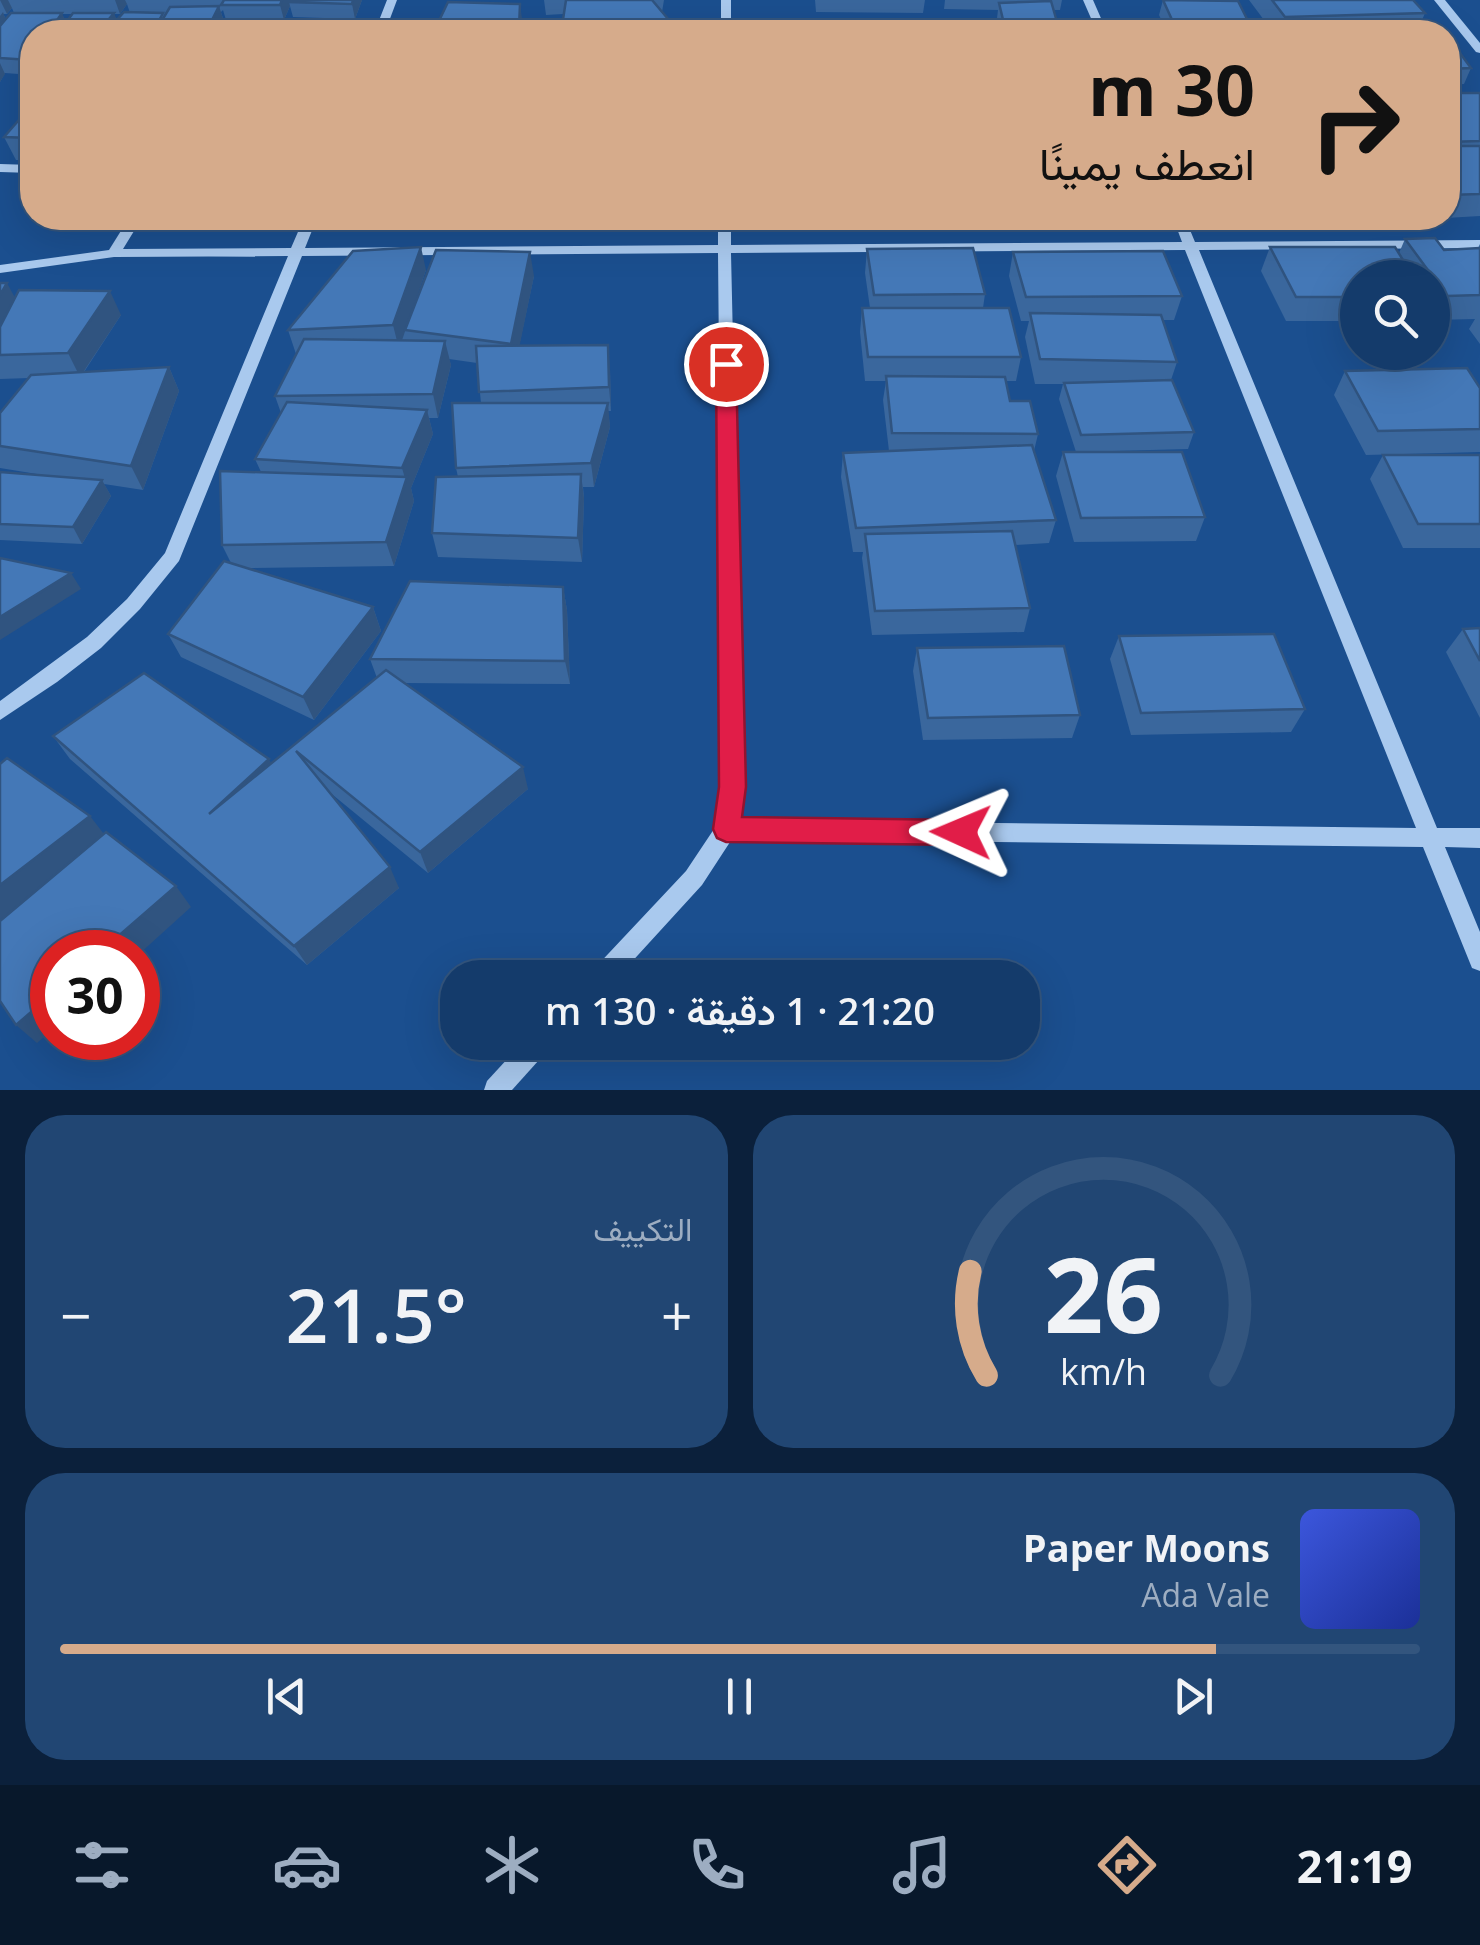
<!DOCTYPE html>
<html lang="ar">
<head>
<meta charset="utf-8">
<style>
  body { margin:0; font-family:"Open Sans",Vazirmatn,sans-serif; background:#214673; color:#f1f3f6; direction:rtl; height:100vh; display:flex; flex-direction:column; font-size:38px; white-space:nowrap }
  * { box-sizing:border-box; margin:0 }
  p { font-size:32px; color:#9dadc1 }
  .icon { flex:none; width:55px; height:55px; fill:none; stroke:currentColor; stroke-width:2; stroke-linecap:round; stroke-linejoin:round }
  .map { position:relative; height:1090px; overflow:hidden; direction:ltr }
  .details { display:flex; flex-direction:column; gap:25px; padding:25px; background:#0b203b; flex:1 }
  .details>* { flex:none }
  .guide { position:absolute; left:20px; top:20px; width:1440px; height:210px; border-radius:40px; box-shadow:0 10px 40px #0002,0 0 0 2px #33557e; direction:rtl; background:#d6ab8b; color:#111; overflow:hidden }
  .buttons { position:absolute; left:1340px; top:260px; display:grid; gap:20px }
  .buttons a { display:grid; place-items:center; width:110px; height:110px; border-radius:50%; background:#143b6b; box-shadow:0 10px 40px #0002,0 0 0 2px #33557e; font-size:50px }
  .speed { position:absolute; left:30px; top:930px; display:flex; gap:20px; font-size:50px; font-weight:700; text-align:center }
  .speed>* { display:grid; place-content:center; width:130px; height:130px; border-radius:50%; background:#143b6b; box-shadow:0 10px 40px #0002,0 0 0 2px #33557e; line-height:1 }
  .speed .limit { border:15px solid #d22; background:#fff; color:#111 }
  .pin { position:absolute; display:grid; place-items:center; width:85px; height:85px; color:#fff; margin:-42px; border:5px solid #fff; border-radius:50%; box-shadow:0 2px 10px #0007 }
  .me { position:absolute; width:110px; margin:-55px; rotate:271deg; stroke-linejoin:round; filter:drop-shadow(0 0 8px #0008) }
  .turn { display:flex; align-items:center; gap:35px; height:210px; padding:0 40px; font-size:45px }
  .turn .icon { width:130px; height:130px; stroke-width:2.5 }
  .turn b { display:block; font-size:70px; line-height:85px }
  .big { font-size:75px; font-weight:600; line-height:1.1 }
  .details .card { flex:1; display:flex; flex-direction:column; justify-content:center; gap:15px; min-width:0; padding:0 35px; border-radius:40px; background:#214673 }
  .details .dial { align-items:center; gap:0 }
  .dial svg { height:260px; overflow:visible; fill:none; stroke:#33557e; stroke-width:7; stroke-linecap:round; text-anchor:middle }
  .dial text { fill:#f1f3f6; stroke:none }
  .song { display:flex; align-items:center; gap:30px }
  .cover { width:120px; height:120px; border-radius:15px; background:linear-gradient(135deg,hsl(230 70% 55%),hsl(230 70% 35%)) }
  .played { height:10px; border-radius:5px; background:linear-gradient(90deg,#d6ab8b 85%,#33557e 85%) }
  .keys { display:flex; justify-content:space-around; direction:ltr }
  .heat { display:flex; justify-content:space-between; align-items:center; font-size:55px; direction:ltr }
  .details .tiles { flex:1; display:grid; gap:25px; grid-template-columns:1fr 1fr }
  .card:last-child { grid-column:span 2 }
  .trip { position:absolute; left:440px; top:960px; width:600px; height:100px; border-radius:40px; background:#143b6b; box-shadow:0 10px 40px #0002,0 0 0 2px #33557e; font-weight:600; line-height:100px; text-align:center; direction:rtl }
  .dock { display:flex; height:160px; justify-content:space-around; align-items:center; background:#08182b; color:#9dadc1 }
  .dock .icon { width:70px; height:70px }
  .dock .active { color:#d6ab8b }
  .dock b { font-size:45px; color:#f1f3f6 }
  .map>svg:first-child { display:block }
</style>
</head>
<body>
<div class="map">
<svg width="1480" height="1090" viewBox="0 0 1480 1090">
  <rect width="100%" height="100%" fill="#1b4f8f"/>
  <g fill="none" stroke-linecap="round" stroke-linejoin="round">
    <!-- minor -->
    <g fill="#a9c9ee" fill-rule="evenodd">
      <path d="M387,0H397L385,32H375L376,29L200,27L195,24L200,21L378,23Z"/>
      <rect x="721" y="0" width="10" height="32"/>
      <path d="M1083,0H1093L1107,32H1097Z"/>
      <path d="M1434,0H1445L1480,43V53L1476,52Z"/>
      <path d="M0,164L32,165V173L0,172Z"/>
      <path d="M129,218H142L123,249L291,248L304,218H317L305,248L718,245V218H731V245L1182,242L1173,218H1185L1195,242L1480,240V248L1199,250L1437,828H1480V848L1445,847L1480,932V971L1472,968L1423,847L732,839L702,885L617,978H590L593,970L686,871L716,826L723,787L718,253L302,256L179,561L140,609L101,648L57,682L0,720V701L87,637L127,599L165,553L288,256L114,257L0,273V265L109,250ZM1185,250L1416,828L738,820L743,787L731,253Z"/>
      <path d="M523,1042H552L548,1050L512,1090H484L487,1081Z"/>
    </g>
  </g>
  <!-- wall -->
  <g fill="#3a679d" fill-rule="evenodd">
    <path d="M0,0H362L355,19L293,17L290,6L284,20H226L223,10L221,12L226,28L223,32H32V75L5,73L0,82ZM127,4L130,13L117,21L114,14H120ZM12,8L14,13L6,19L3,14H7ZM62,14H72L66,23Z"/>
    <path d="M544,0H664L662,12L674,26V32H562L563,14L546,15Z"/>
    <path d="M815,0H925L923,13L816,12Z"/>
    <path d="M945,0H1062L1060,10H1053L1059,29L1058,32H964H1000L997,18L998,10L944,9Z"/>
    <path d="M1163,0L1249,23L1246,32H1167L1159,15Z"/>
    <path d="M1249,0H1413L1425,13L1417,32H1273Z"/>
    <path d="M522,19L521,32H437L436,27Z"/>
    <path d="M1448,41L1471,68L1464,84L1448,85Z"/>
    <path d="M1448,89L1451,93H1480V216L1395,221L1393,218H1448Z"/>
    <path d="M32,105V160H16L4,137Z"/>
    <path d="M363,218H414L363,221Z"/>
    <path d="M838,218H988L987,220L839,221Z"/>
    <path d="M1004,218H1139L1005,221Z"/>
    <path d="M1405,239L1444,250L1478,248L1480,244V344L1469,329L1475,319L1434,320L1432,318V278H1358V321H1286L1261,271L1270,247L1399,253Z"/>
    <path d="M867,249L985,294L983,308L1021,357L1016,381H1006L1010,401L1038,434L1034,451L1056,520L1049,543L1015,545L1030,608L1024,632L872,635L862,558L863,552H853L841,477L843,453L889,451L883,400L886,381H865L860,332L862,308H870L865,273Z"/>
    <path d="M1013,252L1182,296L1174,320H1163L1177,362L1171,380L1194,432L1188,449L1076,452L1059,399L1063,384H1035L1025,337L1029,321H1021L1009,276Z"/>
    <path d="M426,270L410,316L534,276L519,346L610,369L611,411H608L610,427L594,487H583L584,498L582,562L438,557L432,533L458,477L456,468L481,403L477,363L449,359L451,365L438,418H429L433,434L411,488L414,501L394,566L247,568L373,607L381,631L314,720L181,657L168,634L231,563L222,545L261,472L255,459L281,413L275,396L296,354L288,330Z"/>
    <path d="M0,283L15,298L121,315L84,372L169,367L179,391L143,490L104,484L111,496L82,544L0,540V472L49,476L0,468V413L29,378L0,379Z"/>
    <path d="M1345,371L1480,388V452L1366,455L1334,395Z"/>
    <path d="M1063,452L1205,517L1196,541L1074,542L1056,476Z"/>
    <path d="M1383,455H1480V548H1403L1370,479Z"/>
    <path d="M563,587L567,610L570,684L404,683L528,789L428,873L328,791L399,888L307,965L70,759L53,736L271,763L377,678L370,659Z"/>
    <path d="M1480,628V718L1446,652L1463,629Z"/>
    <path d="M1119,636L1305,709L1291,732L1131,735L1110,659Z"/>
    <path d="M917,648L1080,715L1072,738L923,740L913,671Z"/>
  </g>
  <!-- shaded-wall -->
  <g fill="#305480">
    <path d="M0,0H8L12,8L7,14Z"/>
    <path d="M115,0H125L127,4L120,14Z"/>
    <path d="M282,0H292L289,2L290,6L284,20L280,5Z"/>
    <path d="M353,0H362L355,19L352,4Z"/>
    <path d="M520,4L522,19L521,32H520L519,28Z"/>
    <path d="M219,6L226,28L223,32H206Z"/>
    <path d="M3,12L9,28L0,39V16Z"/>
    <path d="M62,13L68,28L65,32H49Z"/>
    <path d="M114,13L120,28L116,32H98Z"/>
    <path d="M0,63L5,74L0,82Z"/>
    <path d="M421,247L426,270L399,349L393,325Z"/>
    <path d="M530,252L534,276L515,368L511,344Z"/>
    <path d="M7,283L20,307L0,342V295Z"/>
    <path d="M110,291L121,315L80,377L68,353Z"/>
    <path d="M445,341L451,365L438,418L433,394Z"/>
    <path d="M608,345L610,369L611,411L609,387Z"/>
    <path d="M169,367L179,391L143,490L131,466Z"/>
    <path d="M608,403L610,427L594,487L591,463Z"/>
    <path d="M427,410L433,434L411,488L414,501L394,566L386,542L406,482L402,468Z"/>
    <path d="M581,474L584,498L582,562L578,538Z"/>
    <path d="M102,480L111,496L82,544L73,527Z"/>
    <path d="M71,573L81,589L0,640V617Z"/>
    <path d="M563,587L567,610L570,684L565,661Z"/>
    <path d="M373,607L381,631L314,720L303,697Z"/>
    <path d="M269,759L281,782L209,814Z"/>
    <path d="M523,767L528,789L428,873L420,852Z"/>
    <path d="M90,816L107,838L0,921V885Z"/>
    <path d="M390,867L399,888L307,965L294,946Z"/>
    <path d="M176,886L191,907L138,955V952H100Z"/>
    <path d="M52,994V1030L37,1043L16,1025Z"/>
  </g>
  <!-- building -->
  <g fill="#4478b7" stroke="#305480" stroke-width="2.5">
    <path d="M224,0H282L280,5H221Z"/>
    <path d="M289,0H353L352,4L289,2Z"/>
    <path d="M566,0H652L674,26H562Z"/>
    <path d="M1163,0L1238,1L1249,23L1173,22Z"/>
    <path d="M1272,0H1413L1425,13L1285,17Z"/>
    <path d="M1051,1L1059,29L1005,28L999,3Z"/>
    <path d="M448,2L520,4L519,28L436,27Z"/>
    <path d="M219,6L206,32H155L170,7Z"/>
    <path d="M124,12L163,13L153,32H106Z"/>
    <path d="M11,13H62L49,32H32V56L30,60L0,58V26Z"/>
    <path d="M73,13H114L98,32H59Z"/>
    <path d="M342,22L337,32H276L281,24Z"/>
    <path d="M936,28L938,32H833V30Z"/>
    <path d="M1287,30L1386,32H1289Z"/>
    <path d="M1448,41H1451L1471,68L1448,69Z"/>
    <path d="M1448,93H1480V141L1448,142Z"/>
    <path d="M32,105V138L4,137Z"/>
    <path d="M1448,146H1480V194L1448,195Z"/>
    <path d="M1435,238L1444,250L1480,248V295L1447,296L1405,239Z"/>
    <path d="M421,247L393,325L288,330L353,251Z"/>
    <path d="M1270,247H1395L1414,278H1358V297H1296Z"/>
    <path d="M973,248L985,294L874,295L867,249Z"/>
    <path d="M436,250L530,252L511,344L405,330Z"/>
    <path d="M1163,251L1182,296L1026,297L1013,252Z"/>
    <path d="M0,283H7L0,295Z"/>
    <path d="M19,290L110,291L68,353L0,355V327Z"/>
    <path d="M862,308H1009L1021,357H868Z"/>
    <path d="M1030,313L1161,315L1177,362L1040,359Z"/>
    <path d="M304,339L445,341L433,394L275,396Z"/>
    <path d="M608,345L609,387L479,392L476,346Z"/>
    <path d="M169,367L131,466L0,446V413L31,375Z"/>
    <path d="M1467,368L1480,388V429L1378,431L1345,371Z"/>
    <path d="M886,376L1005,377L1010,401H1030L1038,434L892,433Z"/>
    <path d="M1172,380L1194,432L1081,435L1064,383Z"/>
    <path d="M287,402L427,410L402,468L255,459Z"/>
    <path d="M452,403H608L591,463L456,468Z"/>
    <path d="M1032,445L1056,520L856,528L843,453Z"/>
    <path d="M1063,452H1182L1205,517L1081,518Z"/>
    <path d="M1383,455H1480V524H1418Z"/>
    <path d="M220,471L407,477L386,542L222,545Z"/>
    <path d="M0,472L102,480L73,527L0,524Z"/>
    <path d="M581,474L578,538L432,533L436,477Z"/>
    <path d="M1012,531L1030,608L875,611L865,534Z"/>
    <path d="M0,558L71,573L0,617Z"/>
    <path d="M224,561L373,607L303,697L168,634Z"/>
    <path d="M410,581L563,587L565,661L370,659Z"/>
    <path d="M1480,628V661L1463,629Z"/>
    <path d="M1274,634L1305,709L1141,713L1119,636Z"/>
    <path d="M1064,646L1080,715L928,718L917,648Z"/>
    <path d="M386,670L523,767L420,852L296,751L390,867L294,946L53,736L144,673L269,759L209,814Z"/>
    <path d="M7,758L90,816L0,885V764Z"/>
    <path d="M106,832L176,886L100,952H52V994L16,1025L0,1001V921Z"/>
  </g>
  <!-- route -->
  <path fill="#e11d48" stroke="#92132f" stroke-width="2.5" d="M726,358L736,364L746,787L742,817L961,820L970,824L975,832L970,841L961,845L726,842L717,838L713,829L719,787L716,364Z"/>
</svg>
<div class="buttons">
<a><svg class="icon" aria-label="search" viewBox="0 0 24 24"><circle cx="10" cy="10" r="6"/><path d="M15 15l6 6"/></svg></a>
</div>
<div class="speed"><div class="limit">30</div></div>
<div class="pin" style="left:726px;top:364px;background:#d93025"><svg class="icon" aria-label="arrive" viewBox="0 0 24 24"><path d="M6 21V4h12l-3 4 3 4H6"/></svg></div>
<svg class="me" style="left:961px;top:832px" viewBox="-20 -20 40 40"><path d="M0-17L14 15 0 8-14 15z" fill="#e11d48" stroke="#fff" stroke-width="4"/></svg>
<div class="trip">21:20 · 1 دقيقة · 130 m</div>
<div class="guide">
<div class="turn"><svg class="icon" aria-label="right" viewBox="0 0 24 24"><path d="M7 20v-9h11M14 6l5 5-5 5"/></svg><div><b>30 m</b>انعطف يمينًا</div></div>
</div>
</div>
<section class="details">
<div class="tiles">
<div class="card dial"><svg viewBox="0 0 100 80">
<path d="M14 69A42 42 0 1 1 86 69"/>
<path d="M14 69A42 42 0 0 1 9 37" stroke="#d6ab8b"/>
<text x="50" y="56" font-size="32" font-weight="700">26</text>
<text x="50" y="72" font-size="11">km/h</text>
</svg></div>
<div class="card"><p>التكييف</p>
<div class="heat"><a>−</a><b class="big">21.5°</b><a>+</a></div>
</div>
<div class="card">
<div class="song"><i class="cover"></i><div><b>Paper Moons</b><p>Ada Vale</p></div></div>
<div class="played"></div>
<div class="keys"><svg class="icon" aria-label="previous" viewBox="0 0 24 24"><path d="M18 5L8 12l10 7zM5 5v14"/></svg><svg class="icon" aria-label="pause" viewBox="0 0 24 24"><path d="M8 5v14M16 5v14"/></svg><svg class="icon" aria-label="next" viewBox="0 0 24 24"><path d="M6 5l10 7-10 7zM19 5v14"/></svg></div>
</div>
</div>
</section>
<nav class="dock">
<b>21:19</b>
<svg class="icon active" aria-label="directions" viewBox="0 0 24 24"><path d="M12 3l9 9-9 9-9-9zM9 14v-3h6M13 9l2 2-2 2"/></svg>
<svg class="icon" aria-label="music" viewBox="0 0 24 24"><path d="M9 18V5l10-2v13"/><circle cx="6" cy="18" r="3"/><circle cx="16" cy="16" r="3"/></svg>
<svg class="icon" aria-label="phone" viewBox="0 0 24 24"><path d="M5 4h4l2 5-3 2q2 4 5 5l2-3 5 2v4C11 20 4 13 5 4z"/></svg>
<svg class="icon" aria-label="climate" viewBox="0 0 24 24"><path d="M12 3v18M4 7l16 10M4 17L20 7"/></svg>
<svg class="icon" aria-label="car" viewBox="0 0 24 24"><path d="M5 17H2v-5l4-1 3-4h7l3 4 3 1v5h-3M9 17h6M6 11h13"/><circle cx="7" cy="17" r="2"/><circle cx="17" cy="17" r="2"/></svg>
<svg class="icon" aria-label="filters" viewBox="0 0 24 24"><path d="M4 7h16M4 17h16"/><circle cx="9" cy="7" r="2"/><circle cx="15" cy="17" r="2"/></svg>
</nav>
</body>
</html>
